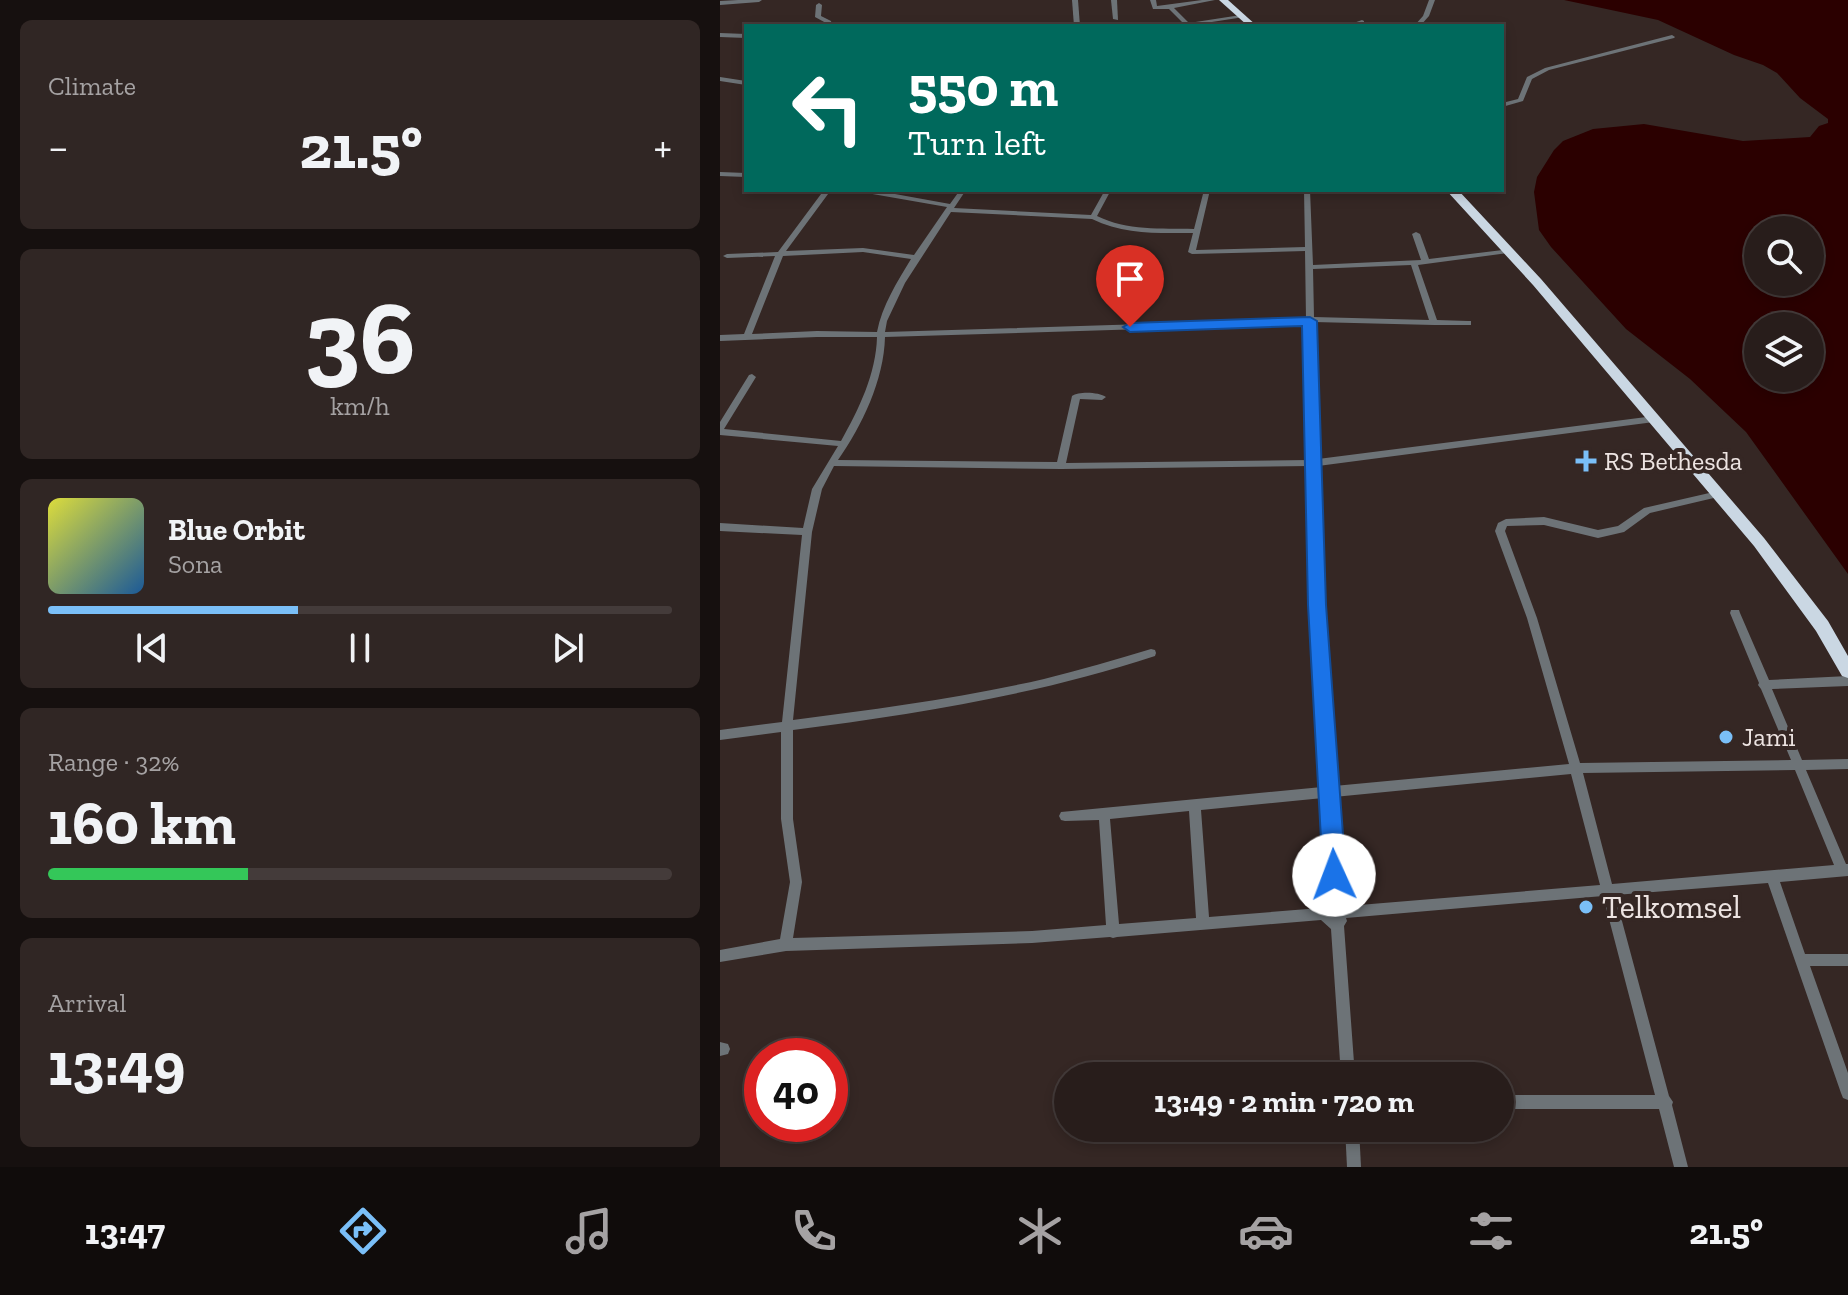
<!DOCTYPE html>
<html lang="en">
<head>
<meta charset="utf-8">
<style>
  body { margin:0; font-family:"Zilla Slab",serif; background:#302624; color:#f1f3f6; height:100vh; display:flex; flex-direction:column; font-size:30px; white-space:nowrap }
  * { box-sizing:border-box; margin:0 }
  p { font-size:26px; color:#a5a2a3 }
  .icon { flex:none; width:44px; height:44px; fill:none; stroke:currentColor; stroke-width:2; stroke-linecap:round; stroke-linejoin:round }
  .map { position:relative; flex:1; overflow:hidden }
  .details { display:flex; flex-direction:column; gap:20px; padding:20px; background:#16100f; width:720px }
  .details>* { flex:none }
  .guide { position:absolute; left:24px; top:24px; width:760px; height:168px; border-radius:0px; box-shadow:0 4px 12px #0003,0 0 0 2px #443b3a; background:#00695c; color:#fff; overflow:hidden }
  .buttons { position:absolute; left:1024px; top:216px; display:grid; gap:16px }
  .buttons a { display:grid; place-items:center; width:80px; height:80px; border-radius:50%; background:#281d1b; box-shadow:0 4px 12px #0003,0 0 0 2px #443b3a; font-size:40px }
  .speed { position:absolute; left:24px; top:1038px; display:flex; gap:16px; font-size:40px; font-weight:700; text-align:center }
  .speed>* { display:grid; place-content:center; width:104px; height:104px; border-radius:50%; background:#281d1b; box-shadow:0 4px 12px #0003,0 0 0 2px #443b3a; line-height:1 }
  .speed .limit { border:12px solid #d22; background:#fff; color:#111 }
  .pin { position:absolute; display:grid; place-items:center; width:68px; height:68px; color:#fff; margin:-82px -34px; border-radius:50% 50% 50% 0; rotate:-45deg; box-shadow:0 0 8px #0007 }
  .pin .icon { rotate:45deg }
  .me { position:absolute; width:88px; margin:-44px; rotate:358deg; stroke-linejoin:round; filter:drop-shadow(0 0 6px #0008) }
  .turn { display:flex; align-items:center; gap:28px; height:168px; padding:0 32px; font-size:36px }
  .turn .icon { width:104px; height:104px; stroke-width:2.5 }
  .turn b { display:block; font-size:56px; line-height:68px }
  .big { font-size:60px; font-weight:700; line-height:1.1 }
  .details .widget { flex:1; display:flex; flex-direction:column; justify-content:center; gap:12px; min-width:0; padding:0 28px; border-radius:12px; background:#302624 }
  .details .dial { align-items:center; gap:0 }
  .dial b { font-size:104px; line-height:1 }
  .song { display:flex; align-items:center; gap:24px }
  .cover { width:96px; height:96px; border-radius:12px; background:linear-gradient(135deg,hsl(60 70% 55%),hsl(210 70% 35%)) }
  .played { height:8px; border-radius:4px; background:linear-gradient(90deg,#7abff8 40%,#443b3a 40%) }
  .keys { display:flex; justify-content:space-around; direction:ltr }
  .heat { display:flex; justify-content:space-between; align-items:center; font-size:44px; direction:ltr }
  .charge { height:12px; border-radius:6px; background:linear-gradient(90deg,#34c759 32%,#443b3a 0) }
  .trip { position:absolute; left:334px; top:1062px; width:460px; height:80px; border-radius:40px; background:#281d1b; box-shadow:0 4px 12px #0003,0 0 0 2px #443b3a; font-weight:700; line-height:80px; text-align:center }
  .menu { display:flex; height:128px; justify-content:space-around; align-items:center; background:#100c0b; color:#a5a2a3 }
  .menu .icon { width:56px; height:56px }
  .menu .current { color:#7abff8 }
  .menu b { font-size:36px; color:#f1f3f6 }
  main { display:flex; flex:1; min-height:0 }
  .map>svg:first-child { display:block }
</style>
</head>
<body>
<main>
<section class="details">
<div class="widget"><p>Climate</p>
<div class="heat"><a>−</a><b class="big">21.5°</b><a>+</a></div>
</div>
<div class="widget dial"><b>36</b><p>km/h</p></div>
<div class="widget">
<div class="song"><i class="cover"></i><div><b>Blue Orbit</b><p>Sona</p></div></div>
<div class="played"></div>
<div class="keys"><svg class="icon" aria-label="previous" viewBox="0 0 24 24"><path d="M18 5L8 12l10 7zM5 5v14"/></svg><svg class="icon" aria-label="pause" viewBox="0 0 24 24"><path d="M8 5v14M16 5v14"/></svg><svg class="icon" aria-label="next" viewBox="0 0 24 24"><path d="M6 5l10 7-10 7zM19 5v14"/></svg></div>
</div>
<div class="widget"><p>Range · 32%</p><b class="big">160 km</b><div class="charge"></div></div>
<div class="widget"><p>Arrival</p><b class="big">13:49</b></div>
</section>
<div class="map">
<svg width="1128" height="1167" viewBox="0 0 1128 1167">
  <rect width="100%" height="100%" fill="#352724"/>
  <!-- water -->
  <path fill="#2b0000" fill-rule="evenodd" d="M844,0H1128V574L1026,432L970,379L906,329L831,247L819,230L814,192L817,177L834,150L843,141L873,129L924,124L1023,141L1090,137L1099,126L1108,123V119L1080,98L1057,73L1043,65L1014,55L938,20ZM1038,230H1090V282H1038ZM1038,326H1090V378H1038Z"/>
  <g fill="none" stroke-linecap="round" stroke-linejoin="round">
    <!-- minor -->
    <g fill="#6d7377" fill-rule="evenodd">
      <path d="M18,0H42L39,2L0,5V1Z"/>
      <path d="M352,0H358L360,26H354Z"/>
      <path d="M391,0H397L398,20L393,19Z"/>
      <path d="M430,0H436L437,6L482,0H495L454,8L469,23L521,15L524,17L466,26L449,9H433Z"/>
      <path d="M709,0H715L709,16L700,26H694L703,16Z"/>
      <path d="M99,3L102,5L101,16L111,21L112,26H106V23L95,17L96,5Z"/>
      <path d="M642,20L644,21V23L634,26H625Z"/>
      <path d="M0,33L26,34V38L0,37Z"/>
      <path d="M952,35L955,37L954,38L829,70L812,79L803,101L782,107V103L798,99L807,77L825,68Z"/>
      <path d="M0,77L26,81V85L0,81Z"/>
      <path d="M0,172L26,173V177L0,176Z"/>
      <path d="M104,190H111L66,251L143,248L194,255L227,207L141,192L138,190H153L230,204L240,190H246L234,208L371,215L385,190H391L377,216C407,231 441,228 474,229L484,190H490L476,250L585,247L584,190H590L593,265L701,260L692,234L696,232L700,234L709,259L791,249L792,251L788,253L698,265L717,320L748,321H751V325H714L594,322L598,459L934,416L938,419L934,422L598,466L602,605L614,786L849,764L807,618L775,531L778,523L786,519L824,517L878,530L898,526L924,508L998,491L1001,492L1003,494L998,497L930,513L904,532L878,538L824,525L787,526L785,531L817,618L860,763L1071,760L1041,689L1038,685L1039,683L1010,613L1011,610H1019L1020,613L1049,680L1128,676V686L1052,689L1082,760L1128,759V769L1086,770L1126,864H1128V876L1060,882L1085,954H1128V966H1090L1128,1073V1100L1123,1098L1121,1093L1048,883L895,895L949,1096L953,1102L952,1105L968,1167H954L939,1109H780V1095H935L883,896L626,918L627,921L624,926L635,1076H621L611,929L601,920L397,937L393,938L390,937L312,943L66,951L0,962V950L60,939L70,882L61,819V732L0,740V730L62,722L82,535L0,531V523L83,528L92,489L118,446L0,435V422L29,375L32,374L36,377L4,429L121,441C139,409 156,374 157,337H97L0,341V335L24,334L55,256L7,258L3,256L7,254L58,252ZM231,212L372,219C404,235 438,233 473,233L468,252L472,254L585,251L586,319L165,332L167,321L185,283ZM143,252L191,259C177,282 162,306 157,332L97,331L32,334L63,256ZM691,265L709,320L594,317L593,269ZM586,324L589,460L346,463L360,399L382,400L386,397C379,392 359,391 352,396L337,462L118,460C142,426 164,380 165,337ZM114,466L341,469L589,466L592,605L602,787L341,812L339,816L341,820L345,821L379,820L386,925L312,931L73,938L82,882L73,819V730C195,714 317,695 435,656L436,653L435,650L431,649C395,660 360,670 324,679C241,698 157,709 73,720L92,532L102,489ZM1075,770L1114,865L892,884L863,773ZM851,774L880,885L627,906L621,899L614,797ZM603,798L609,898L604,900L600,908L489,917L481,810ZM469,811L476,918L399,924L390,819ZM612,909H613L619,915L614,916L611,912Z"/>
      <path d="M0,1042L8,1044L10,1049L8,1054L0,1056Z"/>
      <path d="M625,1128H639L641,1167H627Z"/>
    </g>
    <!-- highway -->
    <g fill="#cad7e3" fill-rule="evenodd">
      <path d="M499,0H508L537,26H528Z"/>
      <path d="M726,190H738L821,279L1044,538L1108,621L1128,656V678L1122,676L1096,631L1034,546L813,285Z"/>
    </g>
  </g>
  <!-- route -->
  <path fill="#1a73e8" stroke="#114b97" stroke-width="2" d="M590,317L597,321L606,605L626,875L622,882L614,886L606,882L603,875L588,605L582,326L410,332L403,327L410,323Z"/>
  <!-- markers -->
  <g fill="#7abff8" stroke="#352724" stroke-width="3">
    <path d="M862 449h8v8h8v8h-8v8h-8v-8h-8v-8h8z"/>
    <circle cx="1006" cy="737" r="8"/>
    <circle cx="866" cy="907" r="8"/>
  </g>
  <g text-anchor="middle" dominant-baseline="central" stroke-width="8" stroke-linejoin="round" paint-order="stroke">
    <!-- poi labels -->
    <g font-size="26" fill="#ede4e2" stroke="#352724" text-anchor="start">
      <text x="884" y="461">RS Bethesda</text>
      <text x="1022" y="737">Jami</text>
    </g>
    <!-- near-poi labels -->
    <g font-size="32" fill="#ede4e2" stroke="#352724" text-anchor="start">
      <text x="882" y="907">Telkomsel</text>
    </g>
  </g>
</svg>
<div class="buttons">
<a><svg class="icon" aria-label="search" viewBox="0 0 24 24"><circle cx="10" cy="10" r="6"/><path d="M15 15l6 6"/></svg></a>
<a><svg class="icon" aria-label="layers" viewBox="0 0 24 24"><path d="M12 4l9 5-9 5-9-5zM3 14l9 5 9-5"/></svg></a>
</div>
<div class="speed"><div class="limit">40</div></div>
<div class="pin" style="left:410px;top:327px;background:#d93025"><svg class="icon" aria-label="arrive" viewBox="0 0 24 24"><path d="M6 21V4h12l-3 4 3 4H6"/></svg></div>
<svg class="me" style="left:614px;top:875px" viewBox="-20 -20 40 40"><circle r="19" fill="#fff"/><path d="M0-13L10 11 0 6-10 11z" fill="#1a73e8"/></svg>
<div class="trip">13:49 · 2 min · 720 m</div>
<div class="guide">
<div class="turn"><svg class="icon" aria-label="left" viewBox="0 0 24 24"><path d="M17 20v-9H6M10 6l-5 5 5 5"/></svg><div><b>550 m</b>Turn left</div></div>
</div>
</div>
</main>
<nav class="menu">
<b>13:47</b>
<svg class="icon current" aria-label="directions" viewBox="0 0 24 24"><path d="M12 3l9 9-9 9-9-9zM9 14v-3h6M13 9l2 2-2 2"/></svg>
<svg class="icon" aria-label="music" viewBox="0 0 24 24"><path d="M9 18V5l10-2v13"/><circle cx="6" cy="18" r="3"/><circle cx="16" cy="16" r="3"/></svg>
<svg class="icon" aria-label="phone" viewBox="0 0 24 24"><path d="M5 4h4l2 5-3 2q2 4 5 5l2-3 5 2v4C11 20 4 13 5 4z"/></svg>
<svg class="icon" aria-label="climate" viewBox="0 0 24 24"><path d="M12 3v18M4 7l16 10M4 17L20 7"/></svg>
<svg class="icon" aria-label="car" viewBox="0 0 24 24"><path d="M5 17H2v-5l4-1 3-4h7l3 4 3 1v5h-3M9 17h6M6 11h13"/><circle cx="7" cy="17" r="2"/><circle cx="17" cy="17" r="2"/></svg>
<svg class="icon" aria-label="filters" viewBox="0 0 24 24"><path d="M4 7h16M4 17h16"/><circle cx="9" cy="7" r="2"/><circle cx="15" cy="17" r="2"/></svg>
<b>21.5°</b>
</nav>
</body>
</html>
